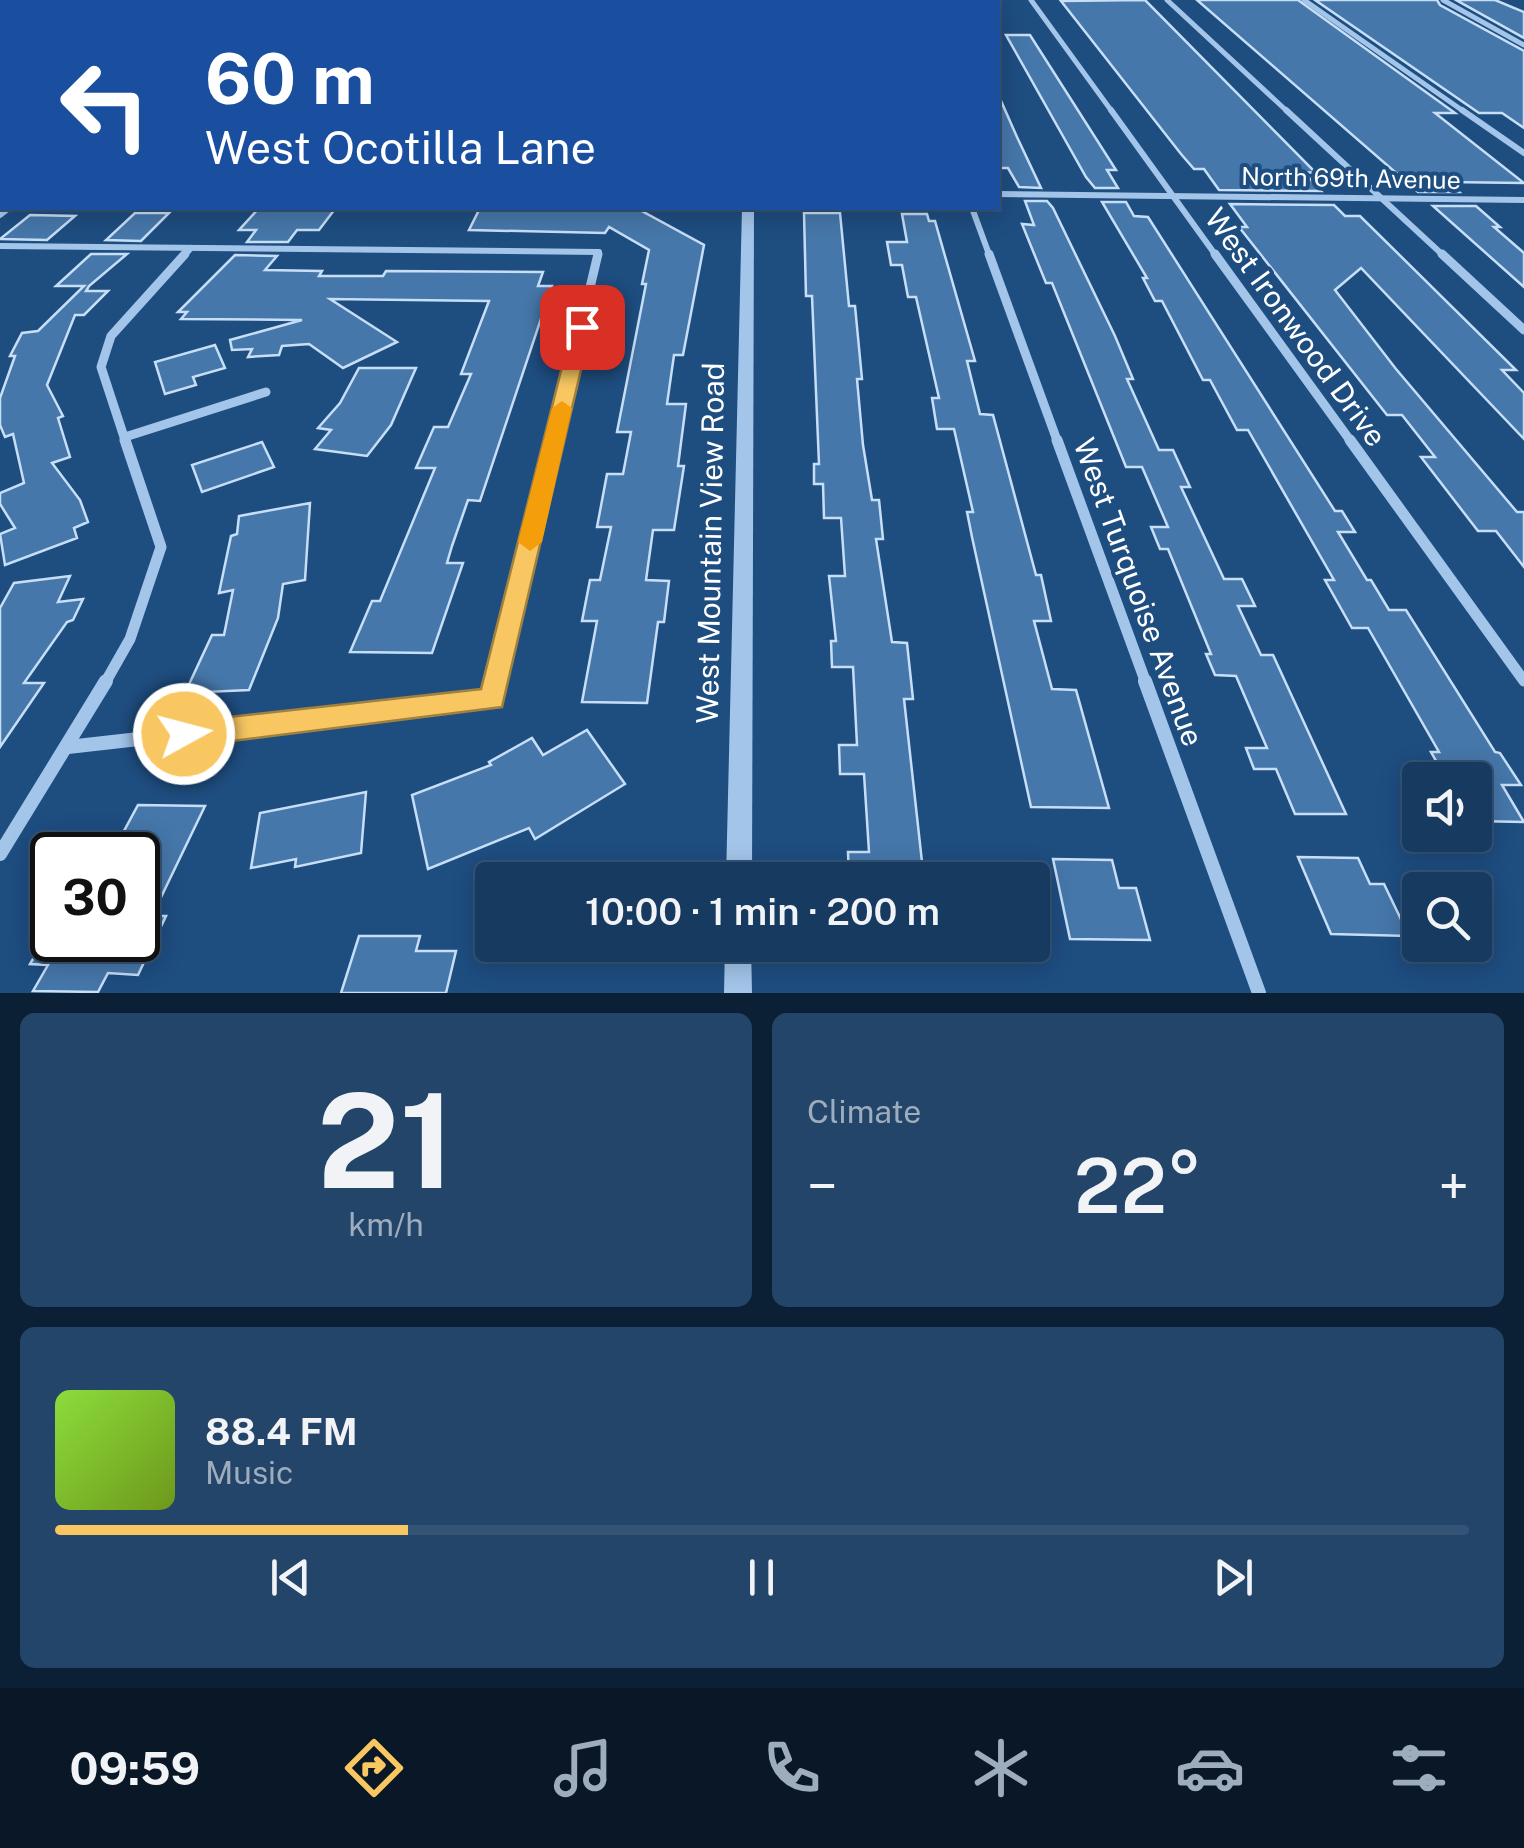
<!DOCTYPE html>
<html lang="en">
<head>
<meta charset="utf-8">
<style>
  body { margin:0; font-family:"Public Sans",sans-serif; background:#234569; color:#f1f3f6; height:100vh; display:flex; flex-direction:column; font-size:38px; white-space:nowrap }
  * { box-sizing:border-box; margin:0 }
  p { font-size:32px; color:#9eadbd }
  .icon { flex:none; width:55px; height:55px; fill:none; stroke:currentColor; stroke-width:2; stroke-linecap:round; stroke-linejoin:round }
  .map { position:relative; height:993px; overflow:hidden }
  .panel { display:flex; flex-direction:column; gap:20px; padding:20px; background:#0c2035; flex:1 }
  .panel>* { flex:none }
  .banner { position:absolute; left:0px; top:0px; width:1000px; height:210px; box-shadow:0 5px 25px #0003,0 0 0 2px #355475; background:#1a4fa0; color:#fff; overflow:hidden }
  .fabs { position:absolute; left:1402px; top:762px; display:grid; gap:20px }
  .fabs a { display:grid; place-items:center; width:90px; height:90px; border-radius:10px; background:#163a60; box-shadow:0 5px 25px #0003,0 0 0 2px #355475; font-size:50px }
  .speed { position:absolute; left:30px; top:832px; display:flex; gap:20px; font-size:50px; font-weight:700; text-align:center }
  .speed>* { display:grid; place-content:center; width:130px; height:130px; border-radius:50%; background:#163a60; box-shadow:0 5px 25px #0003,0 0 0 2px #355475; line-height:1 }
  .speed .limit { border:5px solid #111; border-radius:15px; background:#fff; color:#111 }
  .pin { position:absolute; display:grid; place-items:center; width:85px; height:85px; color:#fff; margin:-42px; border-radius:20px; box-shadow:0 5px 15px #0006 }
  .me { position:absolute; width:110px; margin:-55px; rotate:83deg; stroke-linejoin:round; filter:drop-shadow(0 0 8px #0008) }
  .turn { display:flex; align-items:center; gap:35px; height:210px; padding:0 40px; font-size:45px }
  .turn .icon { width:130px; height:130px; stroke-width:2.5 }
  .turn b { display:block; font-size:70px; line-height:85px }
  .big { font-size:75px; font-weight:600; line-height:1.1 }
  .panel .widget { flex:1; display:flex; flex-direction:column; justify-content:center; gap:15px; min-width:0; padding:0 35px; border-radius:15px; background:#234569 }
  .panel .dial { align-items:center; gap:0 }
  .dial b { font-size:130px; line-height:1 }
  .song { display:flex; align-items:center; gap:30px }
  .cover { width:120px; height:120px; border-radius:15px; background:linear-gradient(135deg,hsl(90 70% 55%),hsl(80 70% 35%)) }
  .played { height:10px; border-radius:5px; background:linear-gradient(90deg,#f8c761 25%,#355475 25%) }
  .keys { display:flex; justify-content:space-around; direction:ltr }
  .heat { display:flex; justify-content:space-between; align-items:center; font-size:55px; direction:ltr }
  .panel .tiles { flex:1; display:grid; gap:20px; grid-template-columns:1fr 1fr }
  .widget:last-child { grid-column:span 2 }
  .trip { position:absolute; left:475px; top:862px; width:575px; height:100px; border-radius:10px; background:#163a60; box-shadow:0 5px 25px #0003,0 0 0 2px #355475; font-weight:600; line-height:100px; text-align:center }
  .tab-bar { display:flex; height:160px; justify-content:space-around; align-items:center; background:#091726; color:#9eadbd }
  .tab-bar .icon { width:70px; height:70px }
  .tab-bar .selected { color:#f8c761 }
  .tab-bar b { font-size:45px; color:#f1f3f6 }
  .map>svg:first-child { display:block }
</style>
</head>
<body>
<div class="map">
<svg width="1524" height="993" viewBox="0 0 1524 993">
  <rect width="100%" height="100%" fill="#1e4d80"/>
  <!-- building -->
  <g fill="#4677aa" stroke="#c7def7" stroke-width="2.5">
    <path d="M1145,0L1316,173L1304,172L1321,191L1219,190L1204,169H1194L1181,154L1061,1Z"/>
    <path d="M1197,0H1298L1455,113H1435L1524,183L1447,182L1459,192H1418Z"/>
    <path d="M1315,0H1437L1440,5L1524,51V128L1502,113H1479Z"/>
    <path d="M1456,0H1495L1524,12V38Z"/>
    <path d="M1006,35H1030L1116,170H1107L1118,188H1095L1086,177Z"/>
    <path d="M998,94L1017,137L1041,188L1019,187L1008,168H998Z"/>
    <path d="M1025,201H1047L1053,208L1115,336L1133,379H1127L1159,450H1173L1190,487H1181L1224,579H1242L1255,606H1238L1261,655H1273L1346,814H1295L1276,769H1254L1246,748H1267L1236,676L1215,675L1206,654H1211L1168,549H1160L1151,527H1168L1142,467H1126L1052,283H1046L1022,224L1034,225Z"/>
    <path d="M1102,202H1126L1134,216L1148,217L1335,511H1342L1355,532H1338L1367,580H1371L1389,610H1406L1495,752L1500,753L1521,785H1502L1524,822L1475,821V780H1447L1431,752H1439L1368,628H1352L1325,580H1334L1248,430H1237L1210,380H1203L1162,301H1155L1143,278H1147Z"/>
    <path d="M1230,204L1334,205L1345,216H1360L1516,370H1502L1524,393V439L1361,268L1335,290L1396,369L1517,512H1524V567L1496,531H1478L1421,457H1435L1402,415H1387L1239,227H1247Z"/>
    <path d="M1433,206H1476L1500,227H1494L1524,253V287Z"/>
    <path d="M259,208H304L335,209L319,230H297L288,242H247L256,230H239Z"/>
    <path d="M480,208L638,209L704,245L683,355H674L667,404H686L678,466H684L674,530H653L646,580L669,581L664,622H658L647,703L582,702L597,621H582L590,580H600L611,527H597L607,474H623L631,432H617L646,284H642L649,250L609,227L605,233L469,230Z"/>
    <path d="M135,213H169L141,241L106,240Z"/>
    <path d="M804,213H840L849,306H855L862,379H857L863,445L872,500H879L883,539H876L892,642L907,643L913,699H904L924,880H849L848,852H869L864,774H840L839,745H857L853,667H832L831,641H836L829,576H845L841,518H824L823,484H814V464H819L812,296H806Z"/>
    <path d="M902,214H927L929,221H935L975,361H967L980,414L993,415L1036,575H1041L1051,621H1034L1052,689L1076,690L1109,808L1031,807L972,537L967,512H973L954,429H937L932,398H939L916,297H908L902,265H891L887,242H907Z"/>
    <path d="M30,215L75,216L47,240L0,239Z"/>
    <path d="M91,254H127L89,286L86,291H108L84,315H75L47,385L63,416L58,418L70,457L52,463L80,500L88,522L74,528L77,538L5,565L0,534L15,528L0,504V493L24,483L13,434L5,437L0,425V398L15,356H10L22,333L38,331L84,286H56Z"/>
    <path d="M235,255L277,256L265,270L322,271L319,276H383L386,271L543,272L538,286H552L480,501L468,500L452,546L447,563H463L432,653L350,652L372,601H380L435,468H416L434,427H448L471,374H461L489,301L330,299L397,342L343,368L309,344L282,346L279,355L248,357L252,349L232,350L230,340L302,320L181,319L187,312H178Z"/>
    <path d="M215,345L225,368L193,377L196,385L165,394L155,362Z"/>
    <path d="M359,368H416L391,425L367,456L315,449L331,430L318,428L340,403Z"/>
    <path d="M262,442L274,467L202,492L192,465Z"/>
    <path d="M310,503L305,580L283,584L278,618L249,690L185,693L212,635H224L233,590L219,593L231,536L237,534L239,516Z"/>
    <path d="M70,576L58,602L83,599L73,620L67,622L24,683H44L0,747V608L14,583Z"/>
    <path d="M587,730L625,784L535,839L529,828L428,869L412,795L491,765L489,762L532,738L543,755Z"/>
    <path d="M366,792L361,853L295,867L296,859L251,868L260,813Z"/>
    <path d="M138,805L205,806L152,916H166L138,975L108,973L98,992L33,991L48,965L30,964L44,940H138V855H111Z"/>
    <path d="M1298,857L1358,858L1370,884H1384L1409,936L1331,934Z"/>
    <path d="M1053,859L1112,860L1119,888H1136L1150,940L1070,939Z"/>
    <path d="M359,936H420L416,951H456L446,993H341Z"/>
  </g>
  <g fill="none" stroke-linecap="round" stroke-linejoin="round">
    <!-- minor-far4 -->
    <g stroke="#a3c5e9" stroke-width="5">
      <path d="M1031,0L1113,113"/>
      <path d="M1167,0L1289,113"/>
      <path d="M1304,0L1466,113"/>
      <path d="M1443,0L1524,45"/>
    </g>
    <!-- minor-far3 -->
    <g stroke="#a3c5e9" stroke-width="6">
      <path d="M1111,110L1217,257"/>
      <path d="M1286,110L1445,257"/>
      <path d="M1462,110L1524,153"/>
      <path d="M998,194L1524,200"/>
      <path d="M972,208L990,257"/>
      <path d="M0,215L9,208"/>
      <path d="M0,246L599,252L598,257"/>
      <path d="M183,257L191,248"/>
    </g>
    <!-- minor-far2 -->
    <g stroke="#a3c5e9" stroke-width="9">
      <path d="M989,254L1058,443"/>
      <path d="M1215,254L1352,443"/>
      <path d="M1442,254L1524,330"/>
      <path d="M125,437L266,392"/>
      <path d="M126,443L101,367L111,336L185,254"/>
      <path d="M553,443L598,254"/>
    </g>
    <!-- minor-far1 -->
    <g stroke="#a3c5e9" stroke-width="11">
      <path d="M1057,440L1146,683"/>
      <path d="M1350,440L1524,681"/>
      <path d="M105,683L130,639L161,547L125,440"/>
      <path d="M496,683L554,440"/>
    </g>
    <!-- minor -->
    <g stroke="#a3c5e9" stroke-width="14">
      <path d="M1145,681L1259,993"/>
      <path d="M68,747L492,699L496,681"/>
      <path d="M0,854L106,681"/>
    </g>
    <!-- tertiary -->
    <g fill="#a3c5e9" fill-rule="evenodd">
      <path d="M746,0H754V2H747Z"/>
      <path d="M742,208H754L752,880H726Z"/>
      <path d="M725,945H751L752,993H724Z"/>
    </g>
  </g>
  <!-- route -->
  <path fill="#f8c761" stroke="#a1813f" stroke-width="2.5" d="M582,321L591,327L502,707L184,747L174,743L170,734L174,726L184,722L481,689L572,327Z"/>
  <!-- slow -->
  <path fill="#f59e0b" d="M562,401L572,408L542,542L530,551L518,542L552,408Z"/>
  <g text-anchor="middle" dominant-baseline="central" stroke-width="8" stroke-linejoin="round" paint-order="stroke">
    <!-- far-street labels -->
    <g font-size="25" fill="#fff" stroke="#1e4d80">
      <text transform="translate(1351 178) rotate(1)">North 69th Avenue</text>
    </g>
    <!-- street labels -->
    <g font-size="30" fill="#fff" stroke="#1e4d80">
      <text transform="translate(1296 327) rotate(54)">West Ironwood Drive</text>
      <text transform="translate(710 543) rotate(-89)">West Mountain View Road</text>
      <text transform="translate(1139 592) rotate(70)">West Turquoise Avenue</text>
    </g>
  </g>
</svg>
<div class="fabs">
<a><svg class="icon" aria-label="sound" viewBox="0 0 24 24"><path d="M4 9h4l5-4v14l-5-4H4zM17 9q2 3 0 6"/></svg></a>
<a><svg class="icon" aria-label="search" viewBox="0 0 24 24"><circle cx="10" cy="10" r="6"/><path d="M15 15l6 6"/></svg></a>
</div>
<div class="speed"><div class="limit">30</div></div>
<div class="pin" style="left:582px;top:327px;background:#d93025"><svg class="icon" aria-label="arrive" viewBox="0 0 24 24"><path d="M6 21V4h12l-3 4 3 4H6"/></svg></div>
<svg class="me" style="left:184px;top:734px" viewBox="-20 -20 40 40"><circle r="17" fill="#f8c761" stroke="#fff" stroke-width="3"/><path d="M0-11L8 9 0 5-8 9z" fill="#fff"/></svg>
<div class="trip">10:00 · 1 min · 200 m</div>
<div class="banner">
<div class="turn"><svg class="icon" aria-label="left" viewBox="0 0 24 24"><path d="M17 20v-9H6M10 6l-5 5 5 5"/></svg><div><b>60 m</b>West Ocotilla Lane</div></div>
</div>
</div>
<section class="panel">
<div class="tiles">
<div class="widget dial"><b>21</b><p>km/h</p></div>
<div class="widget"><p>Climate</p>
<div class="heat"><a>−</a><b class="big">22°</b><a>+</a></div>
</div>
<div class="widget">
<div class="song"><i class="cover"></i><div><b>88.4 FM</b><p>Music</p></div></div>
<div class="played"></div>
<div class="keys"><svg class="icon" aria-label="previous" viewBox="0 0 24 24"><path d="M18 5L8 12l10 7zM5 5v14"/></svg><svg class="icon" aria-label="pause" viewBox="0 0 24 24"><path d="M8 5v14M16 5v14"/></svg><svg class="icon" aria-label="next" viewBox="0 0 24 24"><path d="M6 5l10 7-10 7zM19 5v14"/></svg></div>
</div>
</div>
</section>
<nav class="tab-bar">
<b>09:59</b>
<svg class="icon selected" aria-label="directions" viewBox="0 0 24 24"><path d="M12 3l9 9-9 9-9-9zM9 14v-3h6M13 9l2 2-2 2"/></svg>
<svg class="icon" aria-label="music" viewBox="0 0 24 24"><path d="M9 18V5l10-2v13"/><circle cx="6" cy="18" r="3"/><circle cx="16" cy="16" r="3"/></svg>
<svg class="icon" aria-label="phone" viewBox="0 0 24 24"><path d="M5 4h4l2 5-3 2q2 4 5 5l2-3 5 2v4C11 20 4 13 5 4z"/></svg>
<svg class="icon" aria-label="climate" viewBox="0 0 24 24"><path d="M12 3v18M4 7l16 10M4 17L20 7"/></svg>
<svg class="icon" aria-label="car" viewBox="0 0 24 24"><path d="M5 17H2v-5l4-1 3-4h7l3 4 3 1v5h-3M9 17h6M6 11h13"/><circle cx="7" cy="17" r="2"/><circle cx="17" cy="17" r="2"/></svg>
<svg class="icon" aria-label="filters" viewBox="0 0 24 24"><path d="M4 7h16M4 17h16"/><circle cx="9" cy="7" r="2"/><circle cx="15" cy="17" r="2"/></svg>
</nav>
</body>
</html>
